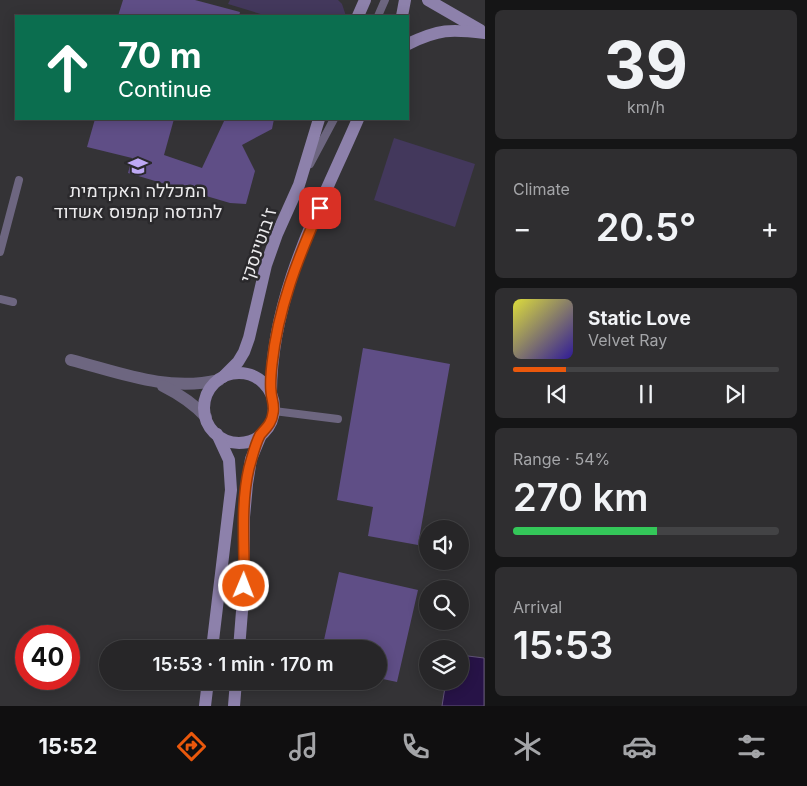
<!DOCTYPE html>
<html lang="en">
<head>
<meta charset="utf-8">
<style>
  body { margin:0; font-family:Inter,Heebo,sans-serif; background:#2f2e30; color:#f1f3f6; height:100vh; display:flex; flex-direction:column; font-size:19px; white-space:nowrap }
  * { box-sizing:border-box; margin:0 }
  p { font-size:16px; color:#a4a5a8 }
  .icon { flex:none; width:28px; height:28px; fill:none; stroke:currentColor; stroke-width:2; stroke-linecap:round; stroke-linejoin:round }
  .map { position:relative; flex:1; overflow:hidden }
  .panel { display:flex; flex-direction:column; gap:10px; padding:10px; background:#151516; width:322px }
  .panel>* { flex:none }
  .guide { position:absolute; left:15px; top:15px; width:394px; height:105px; border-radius:0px; box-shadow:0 2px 12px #0003,0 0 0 1px #434345; background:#0b6e4f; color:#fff; overflow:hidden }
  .tools { position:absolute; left:419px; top:520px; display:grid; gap:10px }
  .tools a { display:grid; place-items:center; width:50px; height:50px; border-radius:50%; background:#272628; box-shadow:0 2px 12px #0003,0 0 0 1px #434345; font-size:25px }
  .speed { position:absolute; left:15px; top:625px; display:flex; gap:10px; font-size:25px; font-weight:700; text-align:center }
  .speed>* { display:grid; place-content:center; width:65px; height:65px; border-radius:50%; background:#272628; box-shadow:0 2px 12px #0003,0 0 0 1px #434345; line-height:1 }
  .speed .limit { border:8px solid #d22; background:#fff; color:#111 }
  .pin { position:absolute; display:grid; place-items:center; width:42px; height:42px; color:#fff; margin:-21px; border-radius:10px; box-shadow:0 2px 8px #0006 }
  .me { position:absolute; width:55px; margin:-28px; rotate:1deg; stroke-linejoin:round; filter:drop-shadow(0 0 4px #0008) }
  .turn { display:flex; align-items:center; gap:18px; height:105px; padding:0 20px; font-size:22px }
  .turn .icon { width:65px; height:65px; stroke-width:2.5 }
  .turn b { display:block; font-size:35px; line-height:42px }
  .big { font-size:38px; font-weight:600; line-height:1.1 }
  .panel .card { flex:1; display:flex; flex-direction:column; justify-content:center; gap:8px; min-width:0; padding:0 18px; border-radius:8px; background:#2f2e30 }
  .panel .dial { align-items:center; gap:0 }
  .dial b { font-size:65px; line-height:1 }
  .song { display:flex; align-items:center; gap:15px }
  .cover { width:60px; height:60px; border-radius:8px; background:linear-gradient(135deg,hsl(60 70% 55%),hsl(250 70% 35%)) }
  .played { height:5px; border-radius:2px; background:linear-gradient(90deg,#ea580c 20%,#434345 20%) }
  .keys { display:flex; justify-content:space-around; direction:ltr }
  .heat { display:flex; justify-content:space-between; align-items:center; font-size:28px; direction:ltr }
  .charge { height:8px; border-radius:4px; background:linear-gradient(90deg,#34c759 54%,#434345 0) }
  .trip { position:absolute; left:99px; top:640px; width:288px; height:50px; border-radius:25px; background:#272628; box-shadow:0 2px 12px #0003,0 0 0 1px #434345; font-weight:600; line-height:50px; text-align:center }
  .dock { display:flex; height:80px; justify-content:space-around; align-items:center; background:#100f10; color:#a4a5a8 }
  .dock .icon { width:35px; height:35px }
  .dock .current { color:#ea580c }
  .dock b { font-size:22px; color:#f1f3f6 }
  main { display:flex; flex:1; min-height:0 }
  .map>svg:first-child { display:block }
</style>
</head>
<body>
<main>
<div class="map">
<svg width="485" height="706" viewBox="0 0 485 706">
  <rect width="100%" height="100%" fill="#343336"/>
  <!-- green -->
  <g fill="#43385c">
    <path d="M230,0H338L342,4L346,16H267L228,4Z"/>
    <path d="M394,138L475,164L455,227L374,200Z"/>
  </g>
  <!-- water -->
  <path fill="#271347" stroke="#625479" d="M460,655L484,658V706H442L446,681H460Z"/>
  <!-- building -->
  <g fill="#5f4e86">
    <path d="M123,0H195L240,12L239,16H118Z"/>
    <path d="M95,119H174L164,155L202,168L225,119H274L272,129L242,145L255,171L246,204L230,203L128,173L132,158L87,147Z"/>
    <path d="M363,348L450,364L418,545L368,536L373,507L337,500Z"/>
    <path d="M339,572L418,590L397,682L378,678V649H322Z"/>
  </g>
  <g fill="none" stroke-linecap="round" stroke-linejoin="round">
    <!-- lane -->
    <g stroke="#6d6680" stroke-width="8">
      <path d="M378,16L385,0"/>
      <path d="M310,164L334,119"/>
      <path d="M0,252L19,180"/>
      <path d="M0,299L13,302"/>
      <path d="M274,411L338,419"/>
    </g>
    <!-- street -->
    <g stroke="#6d6680" stroke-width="12">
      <path d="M71,360C121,373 167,392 219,380"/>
      <path d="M163,386C179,394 193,403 206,417"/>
    </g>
    <!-- secondary -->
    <g stroke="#8d81ab" stroke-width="12">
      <path d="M428,0L480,30"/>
      <path d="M358,16L365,0"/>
      <path d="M402,16L405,0"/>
      <path d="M408,44C439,29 450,29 485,33"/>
      <circle cx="239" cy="408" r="35"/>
      <path d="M223,377L238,362L244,352L249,338L266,265L277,234L299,185L319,119"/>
      <path d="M271,393C271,295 320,207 358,119"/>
      <path d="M212,649L231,490L229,460L217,434"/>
      <path d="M239,649L244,586V517L247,484L251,459L261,435"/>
      <path d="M205,706L208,681"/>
      <path d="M234,706L236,681"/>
    </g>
  </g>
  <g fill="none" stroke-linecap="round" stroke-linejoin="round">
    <defs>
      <path id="route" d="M244,586C245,547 240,506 249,468C252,458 255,444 260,435C266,428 272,423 273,413C275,405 271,398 271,391C270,382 271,373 272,364C278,308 298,258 320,208"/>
    </defs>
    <!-- route casing -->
    <use href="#route" stroke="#983908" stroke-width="12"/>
    <!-- route -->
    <use href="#route" stroke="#ea580c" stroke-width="9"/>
  </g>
  <!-- icons -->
  <defs>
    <symbol id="university-bare" viewBox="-9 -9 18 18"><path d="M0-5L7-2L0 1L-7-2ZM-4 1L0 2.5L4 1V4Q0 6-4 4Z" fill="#bea9f4" stroke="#2a292c" stroke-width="2.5" paint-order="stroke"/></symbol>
  </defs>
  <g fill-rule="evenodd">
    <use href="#university-bare" x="124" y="152" width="28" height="28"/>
  </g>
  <g text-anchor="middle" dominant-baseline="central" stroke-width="5" stroke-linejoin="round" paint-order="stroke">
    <!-- poi labels -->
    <g font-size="18" fill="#ecebed" stroke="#2a292c">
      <text x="138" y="190">המכללה האקדמית<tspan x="138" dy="21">להנדסה קמפוס אשדוד</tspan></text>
    </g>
    <!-- street labels -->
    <g font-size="18" fill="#ecebed" stroke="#2a292c">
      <text transform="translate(258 245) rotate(-71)">ז'בוטינסקי</text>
    </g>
  </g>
</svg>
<div class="tools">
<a><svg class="icon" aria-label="sound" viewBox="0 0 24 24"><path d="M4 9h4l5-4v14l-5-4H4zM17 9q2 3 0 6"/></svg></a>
<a><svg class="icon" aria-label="search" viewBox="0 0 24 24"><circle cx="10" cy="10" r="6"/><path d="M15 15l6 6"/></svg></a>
<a><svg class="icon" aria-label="layers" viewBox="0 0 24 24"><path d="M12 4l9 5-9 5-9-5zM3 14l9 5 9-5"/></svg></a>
</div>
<div class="speed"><div class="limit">40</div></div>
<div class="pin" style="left:320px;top:208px;background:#d93025"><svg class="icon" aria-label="arrive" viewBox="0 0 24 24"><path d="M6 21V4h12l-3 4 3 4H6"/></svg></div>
<svg class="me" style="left:244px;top:586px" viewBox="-20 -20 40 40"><circle r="17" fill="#ea580c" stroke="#fff" stroke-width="3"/><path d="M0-11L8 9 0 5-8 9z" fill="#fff"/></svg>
<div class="trip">15:53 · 1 min · 170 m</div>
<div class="guide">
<div class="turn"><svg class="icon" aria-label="ahead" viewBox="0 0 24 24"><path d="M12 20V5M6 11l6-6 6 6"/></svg><div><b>70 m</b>Continue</div></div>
</div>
</div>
<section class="panel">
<div class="card dial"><b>39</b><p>km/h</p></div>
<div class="card"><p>Climate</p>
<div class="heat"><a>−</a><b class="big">20.5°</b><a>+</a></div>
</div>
<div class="card">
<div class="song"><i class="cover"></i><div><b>Static Love</b><p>Velvet Ray</p></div></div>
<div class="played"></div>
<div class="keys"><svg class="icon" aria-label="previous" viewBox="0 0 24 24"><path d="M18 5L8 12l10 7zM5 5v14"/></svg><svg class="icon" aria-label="pause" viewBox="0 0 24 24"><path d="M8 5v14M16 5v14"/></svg><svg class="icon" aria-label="next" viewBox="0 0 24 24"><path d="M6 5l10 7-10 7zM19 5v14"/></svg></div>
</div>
<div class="card"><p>Range · 54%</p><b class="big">270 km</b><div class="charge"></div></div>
<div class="card"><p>Arrival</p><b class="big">15:53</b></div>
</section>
</main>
<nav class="dock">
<b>15:52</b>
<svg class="icon current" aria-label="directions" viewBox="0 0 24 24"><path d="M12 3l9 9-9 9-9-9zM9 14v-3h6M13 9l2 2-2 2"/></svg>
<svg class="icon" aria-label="music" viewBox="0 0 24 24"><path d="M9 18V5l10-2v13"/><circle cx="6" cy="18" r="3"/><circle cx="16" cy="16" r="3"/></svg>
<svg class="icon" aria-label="phone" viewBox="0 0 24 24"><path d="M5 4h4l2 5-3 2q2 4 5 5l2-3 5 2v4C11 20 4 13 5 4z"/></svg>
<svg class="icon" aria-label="climate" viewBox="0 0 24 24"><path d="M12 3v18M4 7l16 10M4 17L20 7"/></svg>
<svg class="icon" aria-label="car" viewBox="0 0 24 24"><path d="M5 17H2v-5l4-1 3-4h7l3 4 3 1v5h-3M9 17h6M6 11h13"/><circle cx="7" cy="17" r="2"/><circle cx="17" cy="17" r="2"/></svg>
<svg class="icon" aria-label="filters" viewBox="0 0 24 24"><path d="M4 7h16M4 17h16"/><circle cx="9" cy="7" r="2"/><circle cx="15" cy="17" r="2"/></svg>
</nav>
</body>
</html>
